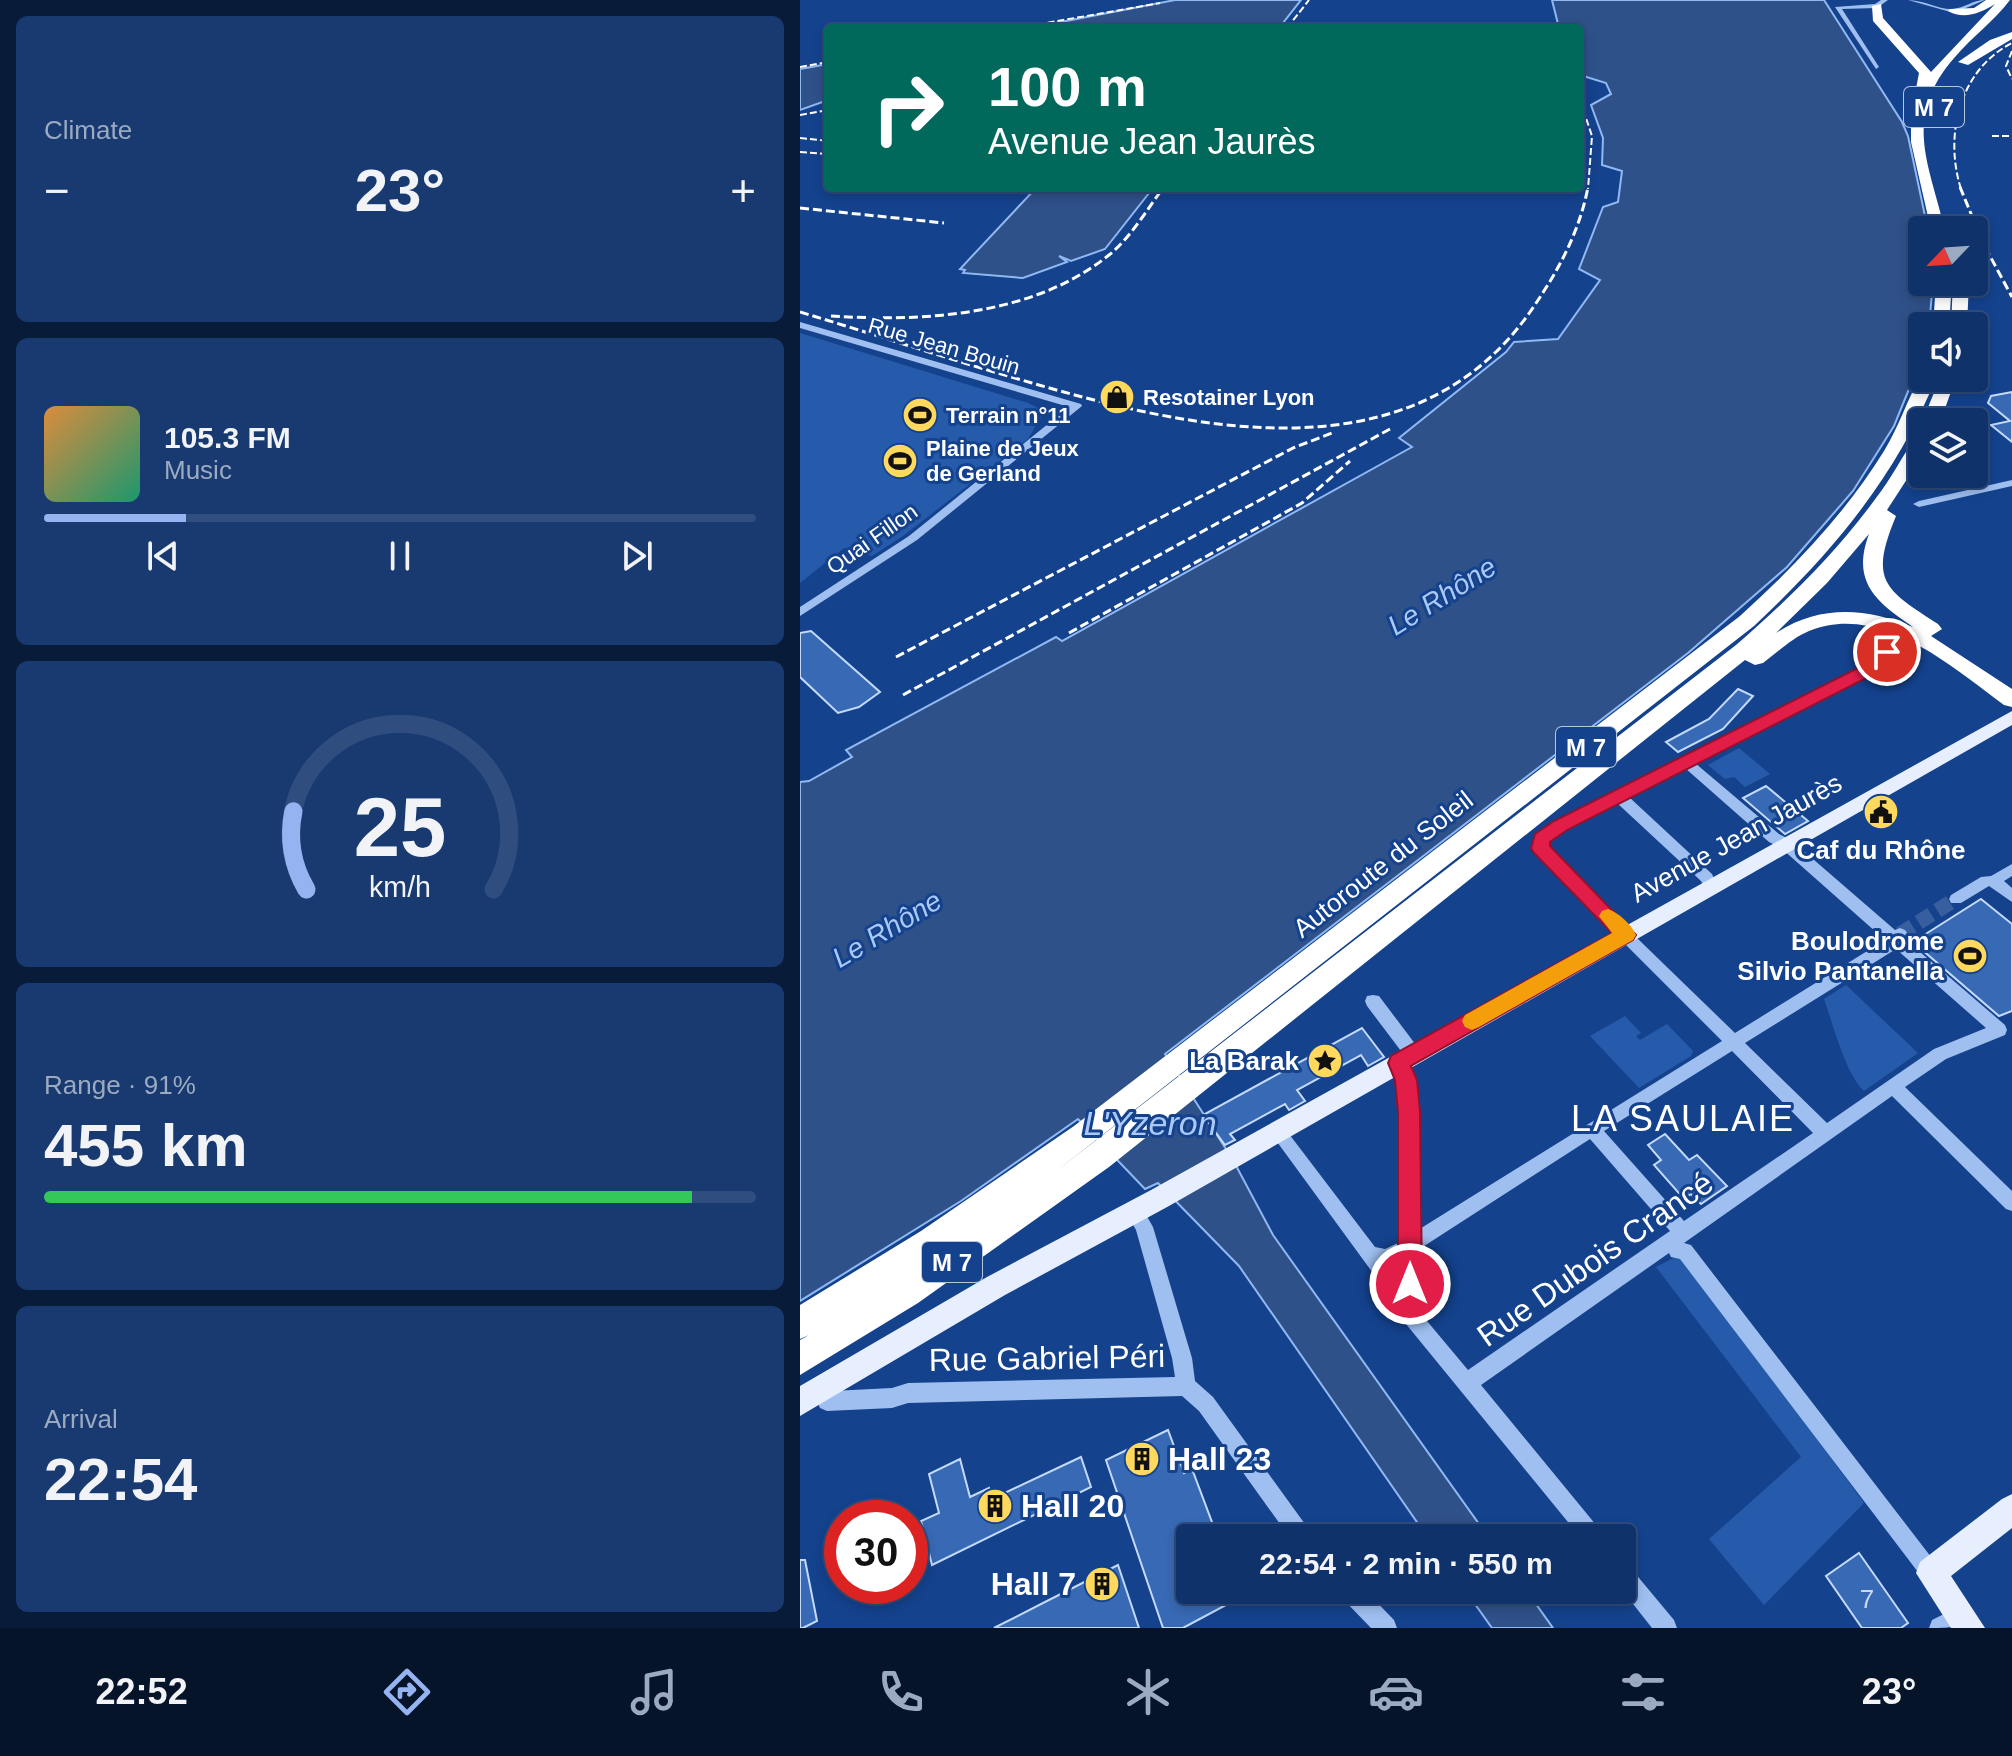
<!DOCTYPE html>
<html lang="en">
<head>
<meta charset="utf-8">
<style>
  body { margin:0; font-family:Arial,sans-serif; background:#183a70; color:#f1f3f6; height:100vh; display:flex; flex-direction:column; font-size:30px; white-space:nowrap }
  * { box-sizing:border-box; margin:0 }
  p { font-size:26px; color:#9baac1 }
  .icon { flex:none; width:44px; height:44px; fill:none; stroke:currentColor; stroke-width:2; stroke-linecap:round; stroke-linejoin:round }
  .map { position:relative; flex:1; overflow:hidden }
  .drawer { display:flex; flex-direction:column; gap:16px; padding:16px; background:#081c3a; width:800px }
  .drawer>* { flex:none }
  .banner { position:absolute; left:24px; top:24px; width:760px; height:168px; border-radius:8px; box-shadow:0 4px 12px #0003,0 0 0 2px #2f4d7e; background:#00695c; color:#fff; overflow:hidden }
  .needle { width:52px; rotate:245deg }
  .buttons { position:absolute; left:1108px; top:216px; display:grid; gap:16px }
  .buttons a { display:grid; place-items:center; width:80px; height:80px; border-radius:8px; background:#0f326a; box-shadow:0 4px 12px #0003,0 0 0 2px #2f4d7e; font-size:40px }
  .speed { position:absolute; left:24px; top:1500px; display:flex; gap:16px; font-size:40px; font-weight:700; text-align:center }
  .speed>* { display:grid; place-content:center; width:104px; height:104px; border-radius:50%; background:#0f326a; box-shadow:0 4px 12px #0003,0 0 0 2px #2f4d7e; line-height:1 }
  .speed .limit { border:12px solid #d22; background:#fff; color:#111 }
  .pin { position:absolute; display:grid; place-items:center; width:68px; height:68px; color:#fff; margin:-34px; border:4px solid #fff; border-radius:50%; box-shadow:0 2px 8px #0007 }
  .me { position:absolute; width:88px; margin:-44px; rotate:0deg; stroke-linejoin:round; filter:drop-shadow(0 0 6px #0008) }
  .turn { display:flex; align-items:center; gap:28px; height:168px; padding:0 32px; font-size:36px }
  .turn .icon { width:104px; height:104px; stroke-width:2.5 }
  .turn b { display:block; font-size:56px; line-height:68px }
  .big { font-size:60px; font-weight:700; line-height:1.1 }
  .drawer .card { flex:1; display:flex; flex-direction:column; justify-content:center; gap:12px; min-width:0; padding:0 28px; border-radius:12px; background:#183a70 }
  .drawer .dial { align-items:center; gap:0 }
  .dial svg { height:208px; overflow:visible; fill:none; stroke:#2f4d7e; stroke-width:7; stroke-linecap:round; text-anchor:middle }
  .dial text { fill:#f1f3f6; stroke:none }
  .song { display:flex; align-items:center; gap:24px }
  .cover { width:96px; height:96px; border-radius:12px; background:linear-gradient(135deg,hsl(30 70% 55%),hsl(160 70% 35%)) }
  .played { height:8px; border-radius:4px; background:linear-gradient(90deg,#95b2f1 20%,#2f4d7e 20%) }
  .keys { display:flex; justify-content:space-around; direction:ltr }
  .heat { display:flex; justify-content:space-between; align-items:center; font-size:44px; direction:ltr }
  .charge { height:12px; border-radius:6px; background:linear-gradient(90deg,#34c759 91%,#2f4d7e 0) }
  .trip { position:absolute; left:376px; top:1524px; width:460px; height:80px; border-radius:8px; background:#0f326a; box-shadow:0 4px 12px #0003,0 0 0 2px #2f4d7e; font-weight:700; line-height:80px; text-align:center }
  .dock { display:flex; height:128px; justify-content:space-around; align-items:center; background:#06142a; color:#9baac1 }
  .dock .icon { width:56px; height:56px }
  .dock .selected { color:#95b2f1 }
  .dock b { font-size:36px; color:#f1f3f6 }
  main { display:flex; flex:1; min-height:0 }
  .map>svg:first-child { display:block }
</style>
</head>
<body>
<main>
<section class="drawer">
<div class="card"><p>Climate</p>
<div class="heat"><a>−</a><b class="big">23°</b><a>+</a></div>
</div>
<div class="card">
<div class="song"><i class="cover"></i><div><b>105.3 FM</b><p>Music</p></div></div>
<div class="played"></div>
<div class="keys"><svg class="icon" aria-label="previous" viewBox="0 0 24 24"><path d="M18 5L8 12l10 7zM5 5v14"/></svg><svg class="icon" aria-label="pause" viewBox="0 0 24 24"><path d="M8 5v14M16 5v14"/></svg><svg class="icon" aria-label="next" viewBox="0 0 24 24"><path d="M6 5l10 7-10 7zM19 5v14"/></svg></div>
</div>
<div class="card dial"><svg viewBox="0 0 100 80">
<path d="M14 69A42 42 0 1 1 86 69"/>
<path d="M14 69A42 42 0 0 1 9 39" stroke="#95b2f1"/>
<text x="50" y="56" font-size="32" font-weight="700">25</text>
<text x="50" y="72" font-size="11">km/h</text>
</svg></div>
<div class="card"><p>Range · 91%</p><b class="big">455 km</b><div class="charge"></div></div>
<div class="card"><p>Arrival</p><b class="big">22:54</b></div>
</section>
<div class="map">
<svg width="1212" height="1628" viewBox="0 0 1212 1628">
  <rect width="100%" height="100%" fill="#14428d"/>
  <!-- green -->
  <g fill="#265bac">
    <path d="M0,333L228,403L240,409L241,417L228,439L103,536L72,556L44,548L0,583Z"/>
    <path d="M939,748L970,774L945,787L934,777L925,779L908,765Z"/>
    <path d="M1046,985L1118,1053L1064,1091C1045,1073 1033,1024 1024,999Z"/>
    <path d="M825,1016L841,1033L836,1036L840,1040L867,1024L893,1051L891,1056L839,1088L790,1036Z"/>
    <path d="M881,1254L1064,1503L964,1605L909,1539L1001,1457L856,1267Z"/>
  </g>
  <!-- water -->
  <g fill="#2f5189" stroke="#90b9f3" stroke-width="2">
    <path d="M375,0H501L479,28H230Z"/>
    <path d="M752,0H1024L1102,122L1108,136L1128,230H1122V282H1133L1129,326H1122V357L1094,426L1053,491L987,567L888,653L365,1054L433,1160L473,1235L689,1538H628L439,1266L358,1183L345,1189L278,1119L161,1201L0,1301V782L9,781L52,757L46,750L256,637L262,641L612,447L599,438L706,352L714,342L758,339L800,280L779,269L803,207L818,202L822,171L802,165L803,138L791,105L811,94L806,83L780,75V28H759Z"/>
    <path d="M28,64V100L0,110V69Z"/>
    <path d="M236,188H353L305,249L271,261L259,256L267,262L223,278L163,273L165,270L160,269Z"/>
    <path d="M665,1590H726L753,1628H692Z"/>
  </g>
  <!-- building -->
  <g fill="#3869b4" stroke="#c4dafc" stroke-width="2">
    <path d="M1212,392V442L1191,425L1210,421L1188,403L1191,396Z"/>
    <path d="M11,631L80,692L59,707L38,713L0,677V633Z"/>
    <path d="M938,689L953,696L923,729L878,752L866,742L909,719Z"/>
    <path d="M966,786L1008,821L985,834L943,798Z"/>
    <path d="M1181,899L1212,924V1011L1199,1016L1113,942Z"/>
    <path d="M562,1028L584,1057L568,1066L561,1055L497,1090L505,1101L489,1110L485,1104L430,1134L435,1140L425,1145L403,1115Z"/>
    <path d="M865,1134L889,1160L897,1155L927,1186L901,1204L891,1194L884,1199L854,1165L861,1160L848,1145Z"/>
    <path d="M368,1430L384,1473L392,1469L418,1538H390V1590H454L383,1628H363L306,1460Z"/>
    <path d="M281,1457L291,1487L132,1565L121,1521L139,1513L129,1474L160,1459L170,1497L189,1488L192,1499Z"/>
    <path d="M1059,1553L1108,1623L1101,1628H1062L1026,1576Z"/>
    <path d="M0,1560H5L17,1621L3,1628H0Z"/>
    <path d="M318,1565L339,1628H194L245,1602Z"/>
  </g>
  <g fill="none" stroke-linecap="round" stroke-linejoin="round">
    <!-- minor-tunnel -->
    <path stroke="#375e9e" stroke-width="15" stroke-dasharray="15 7" stroke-linecap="butt" d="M1100,934L1156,899"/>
    <!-- minor -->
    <g fill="#9ebff0" fill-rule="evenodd">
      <path d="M1081,0H1088L1077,8L1042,9L1079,67L1076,69L1035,7L1075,4Z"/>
      <path d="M1108,0C1123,0 1140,10 1153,9C1164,8 1173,0 1185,0L1154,13Z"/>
      <path d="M0,322L281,404L282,406L117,540L0,616V607L109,536L269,407L0,328Z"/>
      <path d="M1212,480V486L1119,507L1113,504L1119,501Z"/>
      <path d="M1087,648L1093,652L1082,668L895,763L979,834L991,840L1095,930L1100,928L1105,930L1108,934L1105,939L1205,1025L1207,1030L1205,1035L1146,1059L1105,1087L1212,1191V1211L1206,1209L1092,1096L884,1243L891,1245L1138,1566L1142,1573L1138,1580L1131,1584L1124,1580L880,1259L871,1257L869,1253L681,1385L801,1531L804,1538H781L597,1313L589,1295L469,1131L471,1126L477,1124L483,1126L575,1247L585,1249L600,1242L601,1112L598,1080L591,1063L593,1058L599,1056L605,1058L614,1080L617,1112L618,1230L922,1041L828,947L732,844L756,821L1074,662L1083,649ZM885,768L969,842L981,848L1085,940L935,1033L838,939L748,844L766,829L817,803L901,881L906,891H916L918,887L912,874L829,797ZM1096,949L1186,1028L1134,1049L1027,1123L945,1043ZM932,1051L1013,1133L884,1221L804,1131ZM790,1139L870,1231L668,1370L627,1321L618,1268V1250ZM600,1260L602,1283L588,1264Z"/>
      <path d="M1212,864V876L1204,881L1212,888V902L1189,886L1161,903H1151L1149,899L1151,895L1181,877L1191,876Z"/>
      <path d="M573,995L579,996L619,1049L621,1054L619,1059L613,1061L607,1059L567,1006L565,1001L567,996Z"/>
      <path d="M335,1204L341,1206L353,1227L392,1358L395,1381L413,1397L510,1531L513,1538H490L399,1411L382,1396L108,1403L92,1408L27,1411L20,1408L12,1390L15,1383L22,1380L29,1383L32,1391L92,1388L108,1383L375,1377L372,1358L336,1230L326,1212L329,1206Z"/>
      <path d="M822,1562L829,1566L874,1620L877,1628H852L822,1590Z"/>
      <path d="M539,1590H565L594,1620L597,1628H571L542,1598Z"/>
      <path d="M1162,1605L1170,1608L1173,1616C1166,1628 1145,1628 1129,1628L1132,1620Z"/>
    </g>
    <!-- major -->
    <g fill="#e7efff" fill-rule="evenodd">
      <path d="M1212,711V725L369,1206L205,1295L0,1416V1386L187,1277L351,1190Z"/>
      <path d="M1212,1494V1528L1151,1576L1185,1628H1151L1116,1573L1120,1562L1202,1499Z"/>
    </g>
    <!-- highway -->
    <g fill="#fff" fill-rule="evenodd">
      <path d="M1186,0H1210C1194,21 1172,37 1155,57C1102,117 1129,162 1145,230H1131L1111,142V115L1119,73L1073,21L1072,6L1081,4L1083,18L1131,72L1195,4C1181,13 1164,20 1148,11L1150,9L1174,8Z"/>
      <path d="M1212,32V39L1168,65L1158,62L1190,40Z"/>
      <path d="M1136,282H1152L1149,326H1133Z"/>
      <path d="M1153,282H1169L1167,326H1151Z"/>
      <path d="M1122,374V378H1136C1096,477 1032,553 954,626L255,1172L936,645C988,600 1036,553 1076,498C1091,479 1102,457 1116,436L1122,435V456L1087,510L1096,516C1069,581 1084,589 1138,624L1142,629L1131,636L1212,689V707L1204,705C1151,666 1080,602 1009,631C992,638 978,652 963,663L955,665L945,660L309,1167L118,1303L0,1375V1340L9,1335L0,1339V1305L121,1231L274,1126L940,616C994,567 1045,514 1084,451C1099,427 1107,399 1122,374ZM1069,534C1051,582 1076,602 1113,627C1067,608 1020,604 976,633L1027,583Z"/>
      <path d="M1140,378H1156L1140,422H1122Z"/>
    </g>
    <!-- rail-far1 -->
    <g stroke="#fff" stroke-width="2" stroke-dasharray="7 3" stroke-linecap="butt">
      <path d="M218,28L360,3"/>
      <path d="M487,28L509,0"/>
      <path d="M1212,51L1206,66L1212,79"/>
      <path d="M0,67L28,62"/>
      <path d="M780,100L792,136L788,189"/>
      <path d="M0,115L28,110"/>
      <path d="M1192,136H1212"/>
      <path d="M0,138L28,141"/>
      <path d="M0,152L28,154"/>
      <path d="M1161,189C1144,136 1159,70 1212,43"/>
    </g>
    <!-- rail -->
    <g stroke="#fff" stroke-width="3" stroke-dasharray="9 4" stroke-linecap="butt">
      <path d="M1160,187L1183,243L1212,297"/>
      <path d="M0,208L144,223"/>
      <path d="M0,312C77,335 154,361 232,383C397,431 613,478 730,312C757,273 779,234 788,187"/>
      <path d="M31,316C124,322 233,316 309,255C331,237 346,211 363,188"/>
      <path d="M269,633L502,503L550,461"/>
      <path d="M96,657L493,448L532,433"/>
      <path d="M103,695L590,429"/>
    </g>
  </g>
  <!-- route -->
  <path fill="#e11d48" stroke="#92132f" stroke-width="2" d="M1087,646L1095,652L1084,669L767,830L750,842V846L836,935L833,940L611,1066L617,1080L620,1112L622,1284L619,1292L610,1296L602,1292L598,1284V1112L595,1080L588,1063L591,1056L812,933L734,853L731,848L735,834L754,821L1072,661L1081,648Z"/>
  <!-- slow -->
  <path fill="#f59e0b" d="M808,909C819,913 831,924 836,935L833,940L679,1027L672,1030L665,1027L662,1021L665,1015L812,933L799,916L802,911Z"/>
  <!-- icons -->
  <defs>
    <symbol id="shop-disc" viewBox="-11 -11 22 22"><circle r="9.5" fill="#ffd95d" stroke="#14428d"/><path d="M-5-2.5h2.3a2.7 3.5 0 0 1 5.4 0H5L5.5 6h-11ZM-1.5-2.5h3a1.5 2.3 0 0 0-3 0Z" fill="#111"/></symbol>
    <symbol id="stadium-disc" viewBox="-11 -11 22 22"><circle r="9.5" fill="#ffd95d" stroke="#14428d"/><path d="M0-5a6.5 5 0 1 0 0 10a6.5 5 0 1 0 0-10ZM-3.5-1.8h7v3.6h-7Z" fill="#111"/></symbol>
    <symbol id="civic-disc" viewBox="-11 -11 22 22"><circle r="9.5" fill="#ffd95d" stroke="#14428d"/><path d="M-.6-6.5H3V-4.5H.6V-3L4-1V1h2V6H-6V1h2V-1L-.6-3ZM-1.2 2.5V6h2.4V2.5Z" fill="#111"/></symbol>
    <symbol id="sight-disc" viewBox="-11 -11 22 22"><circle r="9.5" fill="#ffd95d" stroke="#14428d"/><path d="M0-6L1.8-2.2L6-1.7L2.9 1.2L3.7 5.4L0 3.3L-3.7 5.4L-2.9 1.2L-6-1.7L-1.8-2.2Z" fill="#111"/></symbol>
    <symbol id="building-disc" viewBox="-11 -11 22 22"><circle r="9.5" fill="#ffd95d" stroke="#14428d"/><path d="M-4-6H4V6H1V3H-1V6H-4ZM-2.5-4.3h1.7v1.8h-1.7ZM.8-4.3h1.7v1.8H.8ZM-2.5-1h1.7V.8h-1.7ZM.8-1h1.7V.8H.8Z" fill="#111"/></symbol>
  </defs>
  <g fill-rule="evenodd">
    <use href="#shop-disc" x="297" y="377" width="40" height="40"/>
    <use href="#stadium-disc" x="100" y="395" width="40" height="40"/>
    <use href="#stadium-disc" x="80" y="441" width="40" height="40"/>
    <use href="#civic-disc" x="1061" y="792" width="40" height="40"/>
    <use href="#stadium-disc" x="1150" y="936" width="40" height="40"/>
    <use href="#sight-disc" x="505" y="1041" width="40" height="40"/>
    <use href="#building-disc" x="322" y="1439" width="40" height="40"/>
    <use href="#building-disc" x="175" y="1486" width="40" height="40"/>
    <use href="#building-disc" x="282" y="1564" width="40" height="40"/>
  </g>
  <g text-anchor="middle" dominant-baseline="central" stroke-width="6" stroke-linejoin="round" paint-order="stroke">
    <!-- far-street labels -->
    <g font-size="22" fill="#fff" stroke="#14428d">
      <text transform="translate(144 346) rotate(16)">Rue Jean Bouin</text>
      <text transform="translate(72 539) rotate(-35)">Quai Fillon</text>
    </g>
    <!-- far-poi labels -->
    <g font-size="22" font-weight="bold" fill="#fff" stroke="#14428d" text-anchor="start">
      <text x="343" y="397">Resotainer Lyon</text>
      <text x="146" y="415">Terrain n°11</text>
      <text x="126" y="448">Plaine de Jeux<tspan x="126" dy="25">de Gerland</tspan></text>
    </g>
    <!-- shield labels -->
    <g fill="#14428d" stroke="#b8c6dd" stroke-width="2">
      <rect x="1104" y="87" width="60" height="40" rx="6"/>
      <rect x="756" y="727" width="60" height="40" rx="6"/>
      <rect x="122" y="1242" width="60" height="40" rx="6"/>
    </g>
    <g font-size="24" font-weight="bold" fill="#fff">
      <text x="1134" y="107">M 7</text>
      <text x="786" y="747">M 7</text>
      <text x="152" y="1262">M 7</text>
    </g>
    <!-- street labels -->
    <g font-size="26" fill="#fff" stroke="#14428d">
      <text transform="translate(936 838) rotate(-29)">Avenue Jean Jaurès</text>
      <text transform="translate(583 864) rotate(-38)">Autoroute du Soleil</text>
    </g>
    <!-- poi labels -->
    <g font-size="26" font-weight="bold" fill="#fff" stroke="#14428d" text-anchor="end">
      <text x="1081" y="850" text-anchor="middle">Caf du Rhône</text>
      <text x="1144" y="941">Boulodrome<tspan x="1144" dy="30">Silvio Pantanella</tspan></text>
      <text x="499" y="1061">La Barak</text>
    </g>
    <!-- near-number labels -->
    <g font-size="26" fill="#cddaec">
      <text x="1067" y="1599">7</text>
    </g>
    <!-- water labels -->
    <g font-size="28" font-style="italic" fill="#aac9f8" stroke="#14428d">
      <text transform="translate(642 596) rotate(-32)">Le Rhône</text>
      <text transform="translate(87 929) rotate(-31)">Le Rhône</text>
    </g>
    <!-- near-street labels -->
    <g font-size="32" fill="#fff" stroke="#14428d">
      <text transform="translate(795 1259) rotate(-35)">Rue Dubois Crancé</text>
      <text transform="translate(247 1358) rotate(-1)">Rue Gabriel Péri</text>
    </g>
    <!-- near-poi labels -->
    <g font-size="32" font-weight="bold" fill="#fff" stroke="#14428d" text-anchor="start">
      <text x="368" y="1459">Hall 23</text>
      <text x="221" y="1506">Hall 20</text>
      <text x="276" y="1584" text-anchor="end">Hall 7</text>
    </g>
    <!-- near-water labels -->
    <g font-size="34" font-style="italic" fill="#aac9f8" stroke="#14428d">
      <text x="350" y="1123">L'Yzeron</text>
    </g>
    <!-- near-quarter labels -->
    <g font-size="36" letter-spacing="2" fill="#fff" stroke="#14428d">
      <text x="883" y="1118">LA SAULAIE</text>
    </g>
  </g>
</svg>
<div class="buttons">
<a><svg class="needle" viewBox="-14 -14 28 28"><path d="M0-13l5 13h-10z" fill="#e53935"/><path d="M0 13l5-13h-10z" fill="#9baac1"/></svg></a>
<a><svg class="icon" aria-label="sound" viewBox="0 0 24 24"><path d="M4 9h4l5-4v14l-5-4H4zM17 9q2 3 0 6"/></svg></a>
<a><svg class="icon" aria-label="layers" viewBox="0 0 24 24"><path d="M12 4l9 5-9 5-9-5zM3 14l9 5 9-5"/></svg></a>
</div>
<div class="speed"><div class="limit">30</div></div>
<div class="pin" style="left:1087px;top:652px;background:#d93025"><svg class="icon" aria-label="arrive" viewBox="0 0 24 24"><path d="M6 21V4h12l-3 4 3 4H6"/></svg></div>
<svg class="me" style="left:610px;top:1284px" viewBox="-20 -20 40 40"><circle r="17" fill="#e11d48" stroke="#fff" stroke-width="3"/><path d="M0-11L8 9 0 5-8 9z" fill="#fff"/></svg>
<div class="trip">22:54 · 2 min · 550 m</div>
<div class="banner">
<div class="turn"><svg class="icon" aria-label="right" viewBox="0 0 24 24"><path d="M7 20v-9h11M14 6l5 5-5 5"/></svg><div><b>100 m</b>Avenue Jean Jaurès</div></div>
</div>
</div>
</main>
<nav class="dock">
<b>22:52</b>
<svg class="icon selected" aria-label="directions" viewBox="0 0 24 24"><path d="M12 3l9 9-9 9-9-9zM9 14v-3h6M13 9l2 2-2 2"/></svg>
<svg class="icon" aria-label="music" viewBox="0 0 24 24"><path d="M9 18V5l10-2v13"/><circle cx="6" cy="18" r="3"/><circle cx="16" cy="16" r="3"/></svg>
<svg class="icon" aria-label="phone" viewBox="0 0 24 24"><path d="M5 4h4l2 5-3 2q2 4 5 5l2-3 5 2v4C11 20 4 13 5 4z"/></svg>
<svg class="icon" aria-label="climate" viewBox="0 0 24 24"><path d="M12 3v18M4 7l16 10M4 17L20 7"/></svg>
<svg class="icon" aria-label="car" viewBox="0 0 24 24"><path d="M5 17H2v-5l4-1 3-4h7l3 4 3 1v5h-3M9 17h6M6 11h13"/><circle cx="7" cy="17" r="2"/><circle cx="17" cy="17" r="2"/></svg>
<svg class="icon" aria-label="filters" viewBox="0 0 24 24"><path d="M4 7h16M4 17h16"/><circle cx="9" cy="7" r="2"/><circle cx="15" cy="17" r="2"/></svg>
<b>23°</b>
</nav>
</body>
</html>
